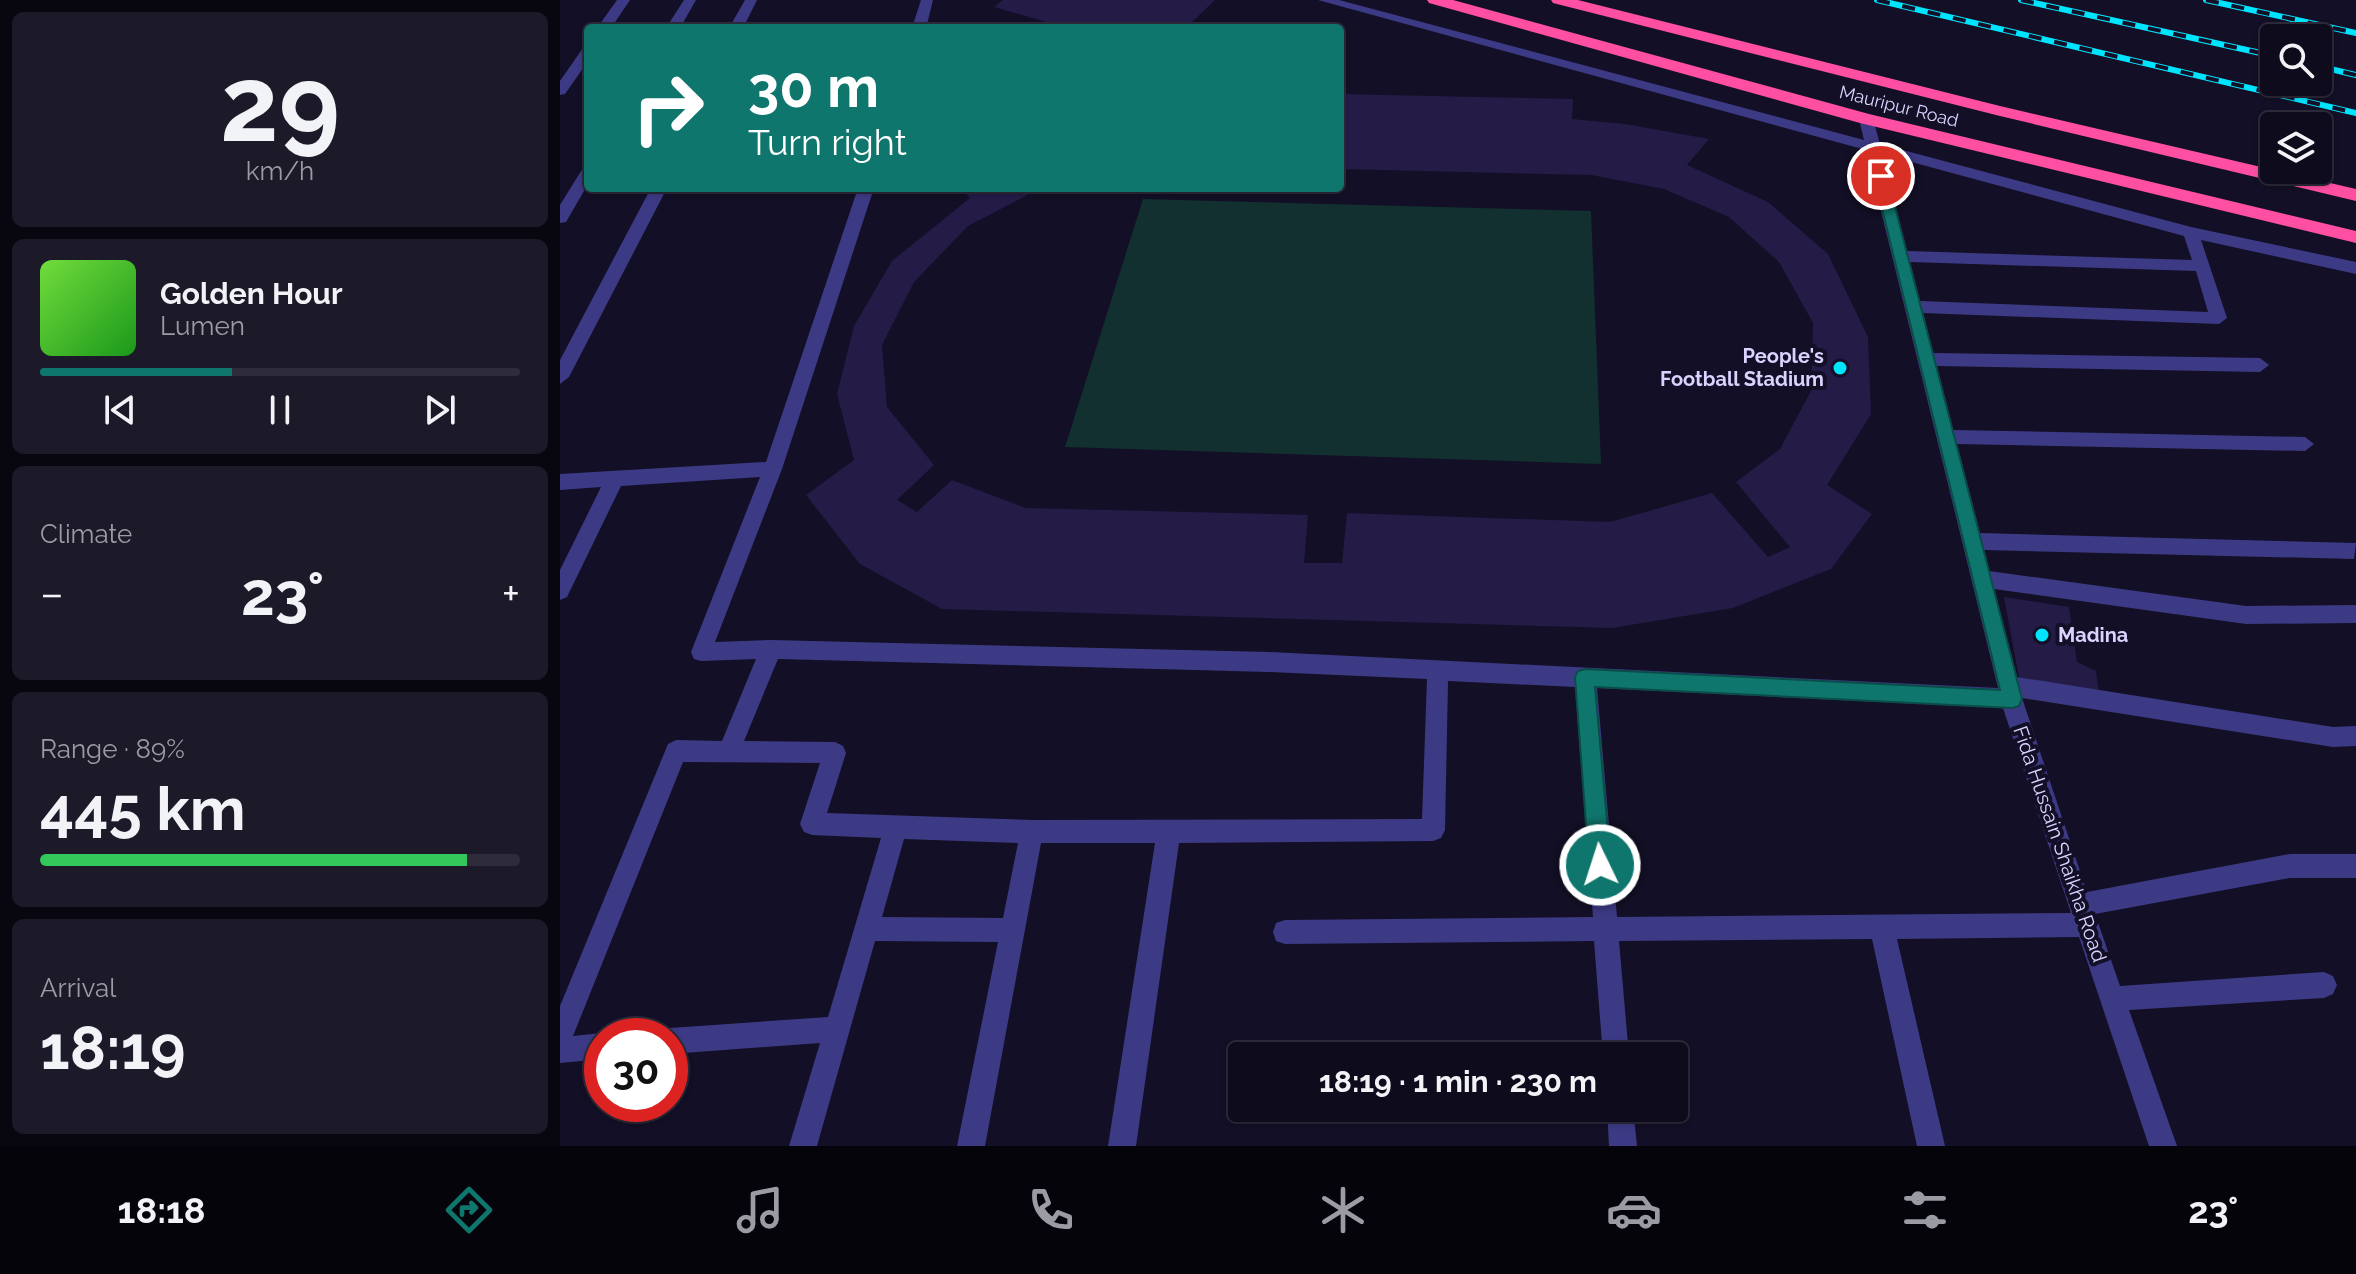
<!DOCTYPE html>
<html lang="en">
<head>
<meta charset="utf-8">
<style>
  body { margin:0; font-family:Raleway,sans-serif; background:#1c1929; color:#f1f3f6; height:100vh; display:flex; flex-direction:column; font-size:30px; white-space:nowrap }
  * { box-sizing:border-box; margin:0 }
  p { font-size:26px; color:#9b9ba3 }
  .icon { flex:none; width:44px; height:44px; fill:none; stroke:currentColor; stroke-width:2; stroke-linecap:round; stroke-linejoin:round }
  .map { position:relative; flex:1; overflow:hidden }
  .sheet { display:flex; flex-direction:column; gap:12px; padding:12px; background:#08060f; width:560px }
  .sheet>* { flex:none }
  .hud { position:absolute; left:24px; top:24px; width:760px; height:168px; border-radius:8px; box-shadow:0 2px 6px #0004,0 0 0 2px #2e2b3b; background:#0f766e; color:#fff; overflow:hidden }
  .fabs { position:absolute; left:1700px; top:24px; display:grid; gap:16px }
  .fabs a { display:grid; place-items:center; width:72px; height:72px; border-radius:8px; background:#0e0b1c; box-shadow:0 2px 6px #0004,0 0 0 2px #2e2b3b; font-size:40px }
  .speed { position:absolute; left:24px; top:1018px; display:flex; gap:16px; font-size:40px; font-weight:700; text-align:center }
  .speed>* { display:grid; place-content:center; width:104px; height:104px; border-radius:50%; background:#0e0b1c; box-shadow:0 2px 6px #0004,0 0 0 2px #2e2b3b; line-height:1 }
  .speed .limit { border:12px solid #d22; background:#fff; color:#111 }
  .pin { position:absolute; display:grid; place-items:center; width:68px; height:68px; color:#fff; margin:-34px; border:4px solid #fff; border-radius:50%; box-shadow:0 2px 8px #0007 }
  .me { position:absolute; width:88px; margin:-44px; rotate:356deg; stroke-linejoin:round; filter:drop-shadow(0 0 6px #0008) }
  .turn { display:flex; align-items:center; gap:28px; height:168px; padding:0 32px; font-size:36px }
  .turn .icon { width:104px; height:104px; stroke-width:2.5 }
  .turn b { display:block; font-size:56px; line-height:68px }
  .big { font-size:60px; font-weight:700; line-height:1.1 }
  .sheet .card { flex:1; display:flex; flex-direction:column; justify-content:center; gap:12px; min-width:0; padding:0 28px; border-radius:12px; background:#1c1929 }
  .sheet .dial { align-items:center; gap:0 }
  .dial b { font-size:104px; line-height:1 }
  .song { display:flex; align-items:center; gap:24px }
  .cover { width:96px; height:96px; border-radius:12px; background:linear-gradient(135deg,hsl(100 70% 55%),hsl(120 70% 35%)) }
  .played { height:8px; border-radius:4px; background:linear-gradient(90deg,#0f766e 40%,#2e2b3b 40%) }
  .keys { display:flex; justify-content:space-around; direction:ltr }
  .heat { display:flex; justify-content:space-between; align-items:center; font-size:44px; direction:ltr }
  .charge { height:12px; border-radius:6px; background:linear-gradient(90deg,#34c759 89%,#2e2b3b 0) }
  .trip { position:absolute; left:668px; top:1042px; width:460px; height:80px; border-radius:8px; background:#0e0b1c; box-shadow:0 2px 6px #0004,0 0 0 2px #2e2b3b; font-weight:700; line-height:80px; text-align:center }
  .tabs { display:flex; height:128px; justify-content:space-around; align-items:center; background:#06040b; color:#9b9ba3 }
  .tabs .icon { width:56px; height:56px }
  .tabs .on { color:#0f766e }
  .tabs b { font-size:36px; color:#f1f3f6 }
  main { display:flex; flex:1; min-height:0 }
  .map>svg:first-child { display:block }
</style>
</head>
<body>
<main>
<section class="sheet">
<div class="card dial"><b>29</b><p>km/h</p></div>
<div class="card">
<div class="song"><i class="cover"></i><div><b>Golden Hour</b><p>Lumen</p></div></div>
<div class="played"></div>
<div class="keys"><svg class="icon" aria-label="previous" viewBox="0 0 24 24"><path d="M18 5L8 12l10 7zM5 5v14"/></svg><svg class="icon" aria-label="pause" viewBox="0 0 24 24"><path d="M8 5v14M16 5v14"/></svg><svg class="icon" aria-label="next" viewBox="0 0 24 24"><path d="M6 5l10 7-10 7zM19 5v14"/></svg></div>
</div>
<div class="card"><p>Climate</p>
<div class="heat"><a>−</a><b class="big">23°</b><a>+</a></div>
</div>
<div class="card"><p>Range · 89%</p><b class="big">445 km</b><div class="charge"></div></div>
<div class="card"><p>Arrival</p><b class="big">18:19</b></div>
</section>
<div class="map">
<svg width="1796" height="1146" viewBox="0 0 1796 1146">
  <rect width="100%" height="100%" fill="#130f26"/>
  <!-- green -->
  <path fill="#12302f" d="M583,199L1031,211L1041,464L505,447Z"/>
  <!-- building -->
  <g fill="#241b47">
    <path d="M443,0H655L626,28H507L434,7Z"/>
    <path d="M780,94L1013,99L1012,119L1065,124L1149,139L1127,165L1208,202L1268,254L1308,337L1311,414L1267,485L1312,514L1271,569L1173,608L1052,628L382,609L300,564L246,495L294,460L277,394L294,326L332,261L410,198L400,188H481L408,226L354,282L322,345L327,407L374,465L337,500L357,512L392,480L466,508L748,515L744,563H782L787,513L1050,522L1152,493L1208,557L1230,547L1176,482L1220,449L1251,391L1253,323L1219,262L1169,217L1104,189L1031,175L780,169Z"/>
    <path d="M1444,597L1509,607L1517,662L1536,671L1539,694L1459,677Z"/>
  </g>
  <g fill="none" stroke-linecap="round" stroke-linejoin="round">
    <!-- minor -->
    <g fill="#3d3a85" fill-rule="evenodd">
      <path d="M57,0H70L51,28H37Z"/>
      <path d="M124,0H136L120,28H106Z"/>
      <path d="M185,0H197L183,28H169Z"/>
      <path d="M361,0H373L366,28H352Z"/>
      <path d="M758,0H779L1304,140L1299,119L1306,115L1313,119L1320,144L1631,227L1796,262V274L1641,240L1667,318L1659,324L1363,313L1373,353L1700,358L1709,365L1700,372L1377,366L1393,430L1745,437L1754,444L1745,451L1397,444L1420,533L1796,543L1794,559L1424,550L1429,571L1686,606L1796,605V623L1686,624L1434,589L1457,677L1773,727L1796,726V746L1773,747L1462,698L1527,892L1730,854H1796V878H1730L1535,914L1560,986L1764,972L1773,976L1777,985L1773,994L1764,998L1569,1010L1617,1146H1589L1519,937L1337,939L1385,1146H1357L1312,939L1059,941L1069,1056H1043L1034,941L725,944L716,941L713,932L716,923L725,920L1033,917L1015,687L888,681L885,830L881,838L873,841L619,843L576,1146H548L595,843H481L425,1146H397L438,942L315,941L257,1146H229L260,1043L110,1054V1036H99L110,1028L268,1017L321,838L252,835L244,832L240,824L260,763L123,762L13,1036L42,1033L49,1036H42V1059L0,1063V1006L108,744L116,740L162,741L196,659L141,661L134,659L131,652L200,477L61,486L7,597L0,600V570L41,487L0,490V474L206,462L298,188H314L222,469L155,642L211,640L709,652L1438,688L1306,150ZM1322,154L1624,236L1632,260L1347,251ZM1350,262L1636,271L1648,312L1360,301ZM218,659L709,672L867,679L862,819L472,820L267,813L286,753L283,746L275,742L184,741ZM1037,688L1443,708L1511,913L1057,917ZM344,839L458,843L443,918L322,917Z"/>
      <path d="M28,47V61L5,94L0,95V81L23,48Z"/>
      <path d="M28,166V184L6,222L0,223V205L23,168Z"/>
      <path d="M91,188H107L9,377L0,384V360Z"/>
      <path d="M1047,1108H1073L1077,1146H1049Z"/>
    </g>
    <!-- highway -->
    <g fill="#ff4fa3" fill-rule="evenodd">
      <path d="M867,0H893L1309,114L1796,231V243L1300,123L869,3Z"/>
      <path d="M991,0H1018L1440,106L1796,189V201L1440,116L993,3Z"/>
    </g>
    <defs>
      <g id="rail">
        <path d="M1317,0L1796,113"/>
        <path d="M1461,0L1714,56"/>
        <path d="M1646,0L1796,33"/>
        <path d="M1758,66L1796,75"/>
      </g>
    </defs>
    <!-- rail casing -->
    <use href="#rail" stroke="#00e5ff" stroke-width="6"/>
    <!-- rail -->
    <use href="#rail" stroke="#130f26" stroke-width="4" stroke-dasharray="13" stroke-linecap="butt"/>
  </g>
  <!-- route -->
  <path fill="#0f766e" stroke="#0a4d48" stroke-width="2" d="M1321,171L1327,176L1462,699L1459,706L1452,708L1035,687L1051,865L1048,873L1040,876L1032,873L1029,865L1015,677L1018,671L1025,669L1440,690L1314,176Z"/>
  <!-- markers -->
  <g fill="#00e5ff" stroke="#130f26" stroke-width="3">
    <circle cx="1280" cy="368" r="8"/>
    <circle cx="1482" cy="635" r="8"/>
  </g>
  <g text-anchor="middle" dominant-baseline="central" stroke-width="8" stroke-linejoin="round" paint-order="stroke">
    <!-- far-street labels -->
    <g font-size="18" fill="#d9d4ff" stroke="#130f26">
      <text transform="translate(1339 106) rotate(14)">Mauripur Road</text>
    </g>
    <!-- poi labels -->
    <g font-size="20" font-weight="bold" fill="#d9d4ff" stroke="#130f26" text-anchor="end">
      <text x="1264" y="356">People's<tspan x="1264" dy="23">Football Stadium</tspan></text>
      <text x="1498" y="635" text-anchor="start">Madina</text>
    </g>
    <!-- street labels -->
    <g font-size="20" fill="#d9d4ff" stroke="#130f26">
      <text transform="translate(1500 844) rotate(71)">Fida Hussain Shaikha Road</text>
    </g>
  </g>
</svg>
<div class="fabs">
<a><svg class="icon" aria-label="search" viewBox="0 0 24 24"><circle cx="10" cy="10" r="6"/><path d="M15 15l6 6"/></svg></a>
<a><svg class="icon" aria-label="layers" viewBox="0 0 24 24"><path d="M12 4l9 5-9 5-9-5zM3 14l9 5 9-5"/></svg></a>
</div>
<div class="speed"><div class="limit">30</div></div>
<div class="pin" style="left:1321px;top:176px;background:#d93025"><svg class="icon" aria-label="arrive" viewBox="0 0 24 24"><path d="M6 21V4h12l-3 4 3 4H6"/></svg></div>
<svg class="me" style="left:1040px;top:865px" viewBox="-20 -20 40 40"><circle r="17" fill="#0f766e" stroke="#fff" stroke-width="3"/><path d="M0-11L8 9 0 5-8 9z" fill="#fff"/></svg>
<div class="trip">18:19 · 1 min · 230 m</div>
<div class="hud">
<div class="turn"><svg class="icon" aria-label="right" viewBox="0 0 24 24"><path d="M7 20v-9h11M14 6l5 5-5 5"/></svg><div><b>30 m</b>Turn right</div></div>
</div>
</div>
</main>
<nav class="tabs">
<b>18:18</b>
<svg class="icon on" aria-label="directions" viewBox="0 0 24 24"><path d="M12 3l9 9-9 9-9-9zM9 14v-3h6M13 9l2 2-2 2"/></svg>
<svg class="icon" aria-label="music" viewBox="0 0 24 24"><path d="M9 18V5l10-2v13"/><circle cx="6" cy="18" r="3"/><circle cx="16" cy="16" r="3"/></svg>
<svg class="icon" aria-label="phone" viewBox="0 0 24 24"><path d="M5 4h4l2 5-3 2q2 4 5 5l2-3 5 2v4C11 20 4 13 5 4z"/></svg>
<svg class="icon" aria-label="climate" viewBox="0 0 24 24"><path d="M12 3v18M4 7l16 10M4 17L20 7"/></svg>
<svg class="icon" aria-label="car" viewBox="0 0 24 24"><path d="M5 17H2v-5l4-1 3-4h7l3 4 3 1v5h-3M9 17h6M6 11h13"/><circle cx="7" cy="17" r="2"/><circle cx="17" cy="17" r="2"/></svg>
<svg class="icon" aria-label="filters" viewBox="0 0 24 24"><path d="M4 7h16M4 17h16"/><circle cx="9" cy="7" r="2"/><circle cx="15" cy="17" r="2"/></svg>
<b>23°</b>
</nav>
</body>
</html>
